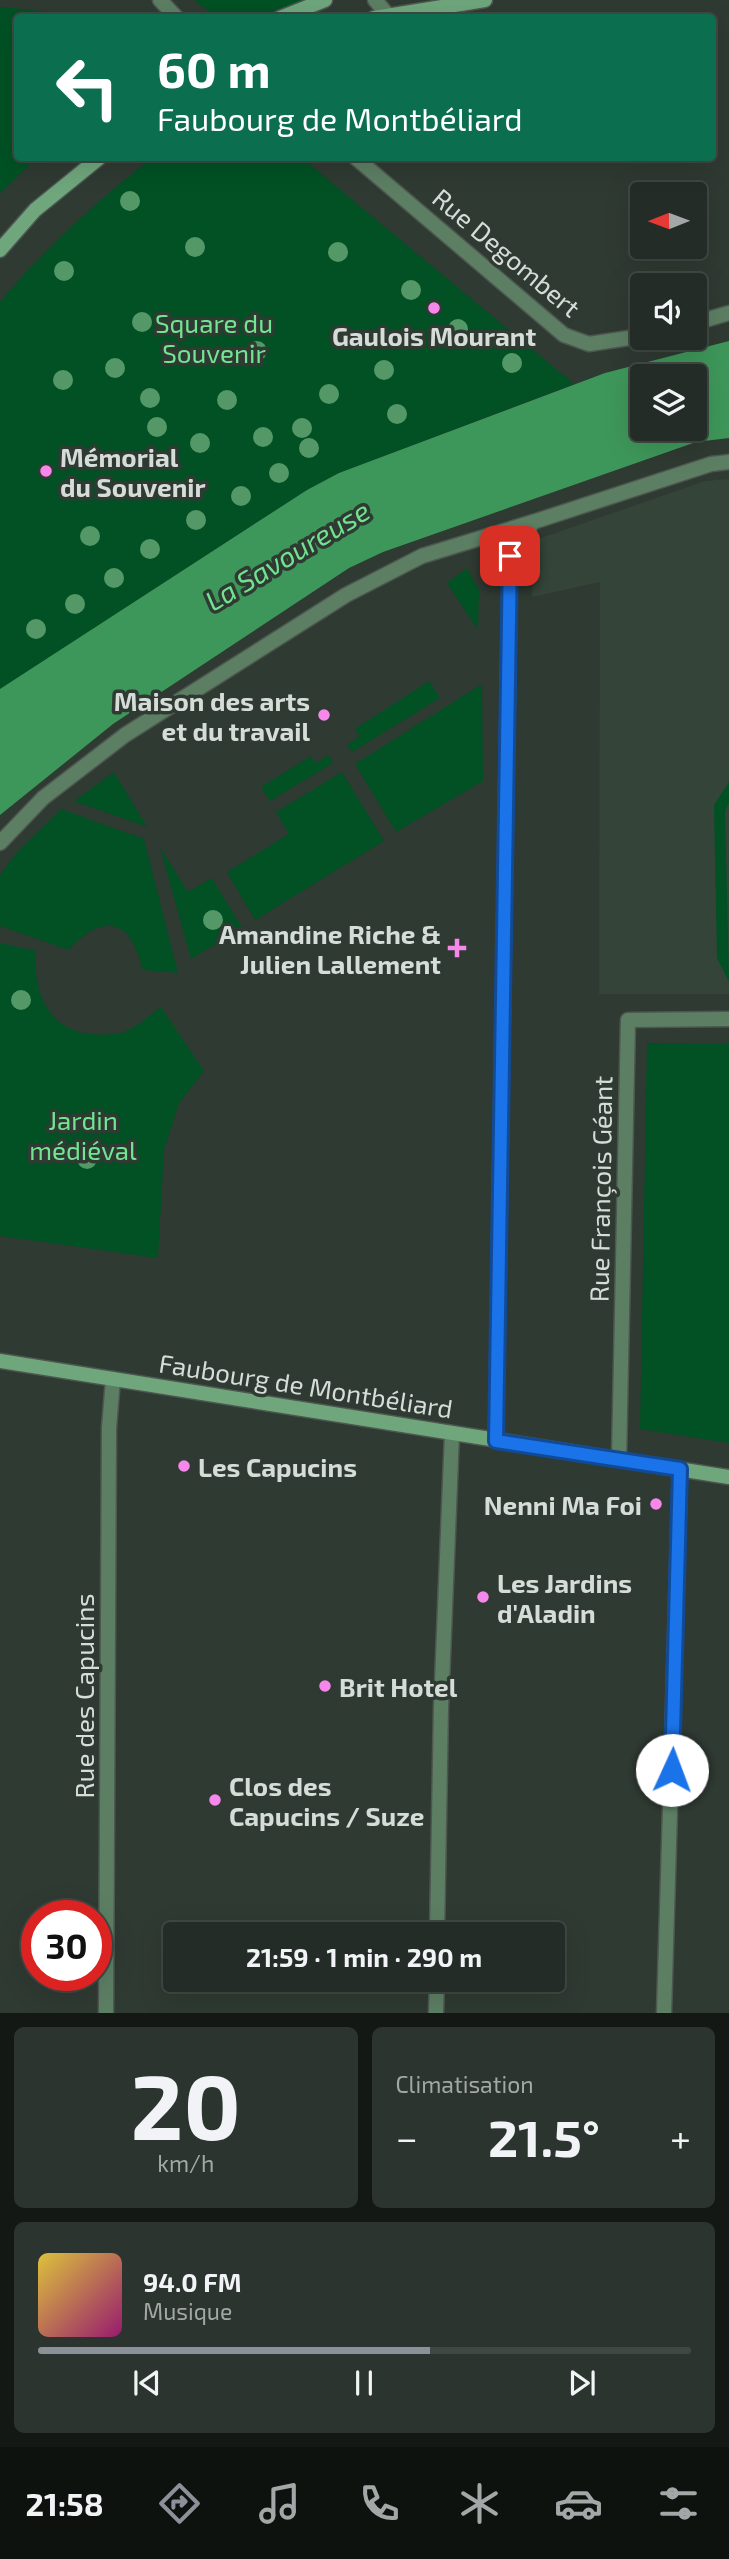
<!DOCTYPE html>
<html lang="fr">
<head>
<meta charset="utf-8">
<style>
  body { margin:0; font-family:"Exo 2",sans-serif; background:#2b342e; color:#f1f3f6; height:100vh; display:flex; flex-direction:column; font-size:26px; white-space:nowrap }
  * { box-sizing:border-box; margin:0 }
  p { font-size:23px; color:#a3a7a7 }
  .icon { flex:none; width:38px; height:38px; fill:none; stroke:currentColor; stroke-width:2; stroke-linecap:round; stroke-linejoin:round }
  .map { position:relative; height:2013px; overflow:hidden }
  .panel { display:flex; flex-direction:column; gap:14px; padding:14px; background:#131815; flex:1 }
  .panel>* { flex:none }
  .top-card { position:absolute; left:14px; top:14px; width:702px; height:147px; border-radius:7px; box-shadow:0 7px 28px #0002,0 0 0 2px #404843; background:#0b6e4f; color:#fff; overflow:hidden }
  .needle { width:46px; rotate:269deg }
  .buttons { position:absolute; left:630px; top:182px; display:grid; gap:14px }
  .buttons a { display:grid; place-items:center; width:77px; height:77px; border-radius:7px; background:#232c26; box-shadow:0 7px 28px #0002,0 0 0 2px #404843; font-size:35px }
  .speed { position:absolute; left:21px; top:1900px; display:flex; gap:14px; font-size:35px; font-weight:700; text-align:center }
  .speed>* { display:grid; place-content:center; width:91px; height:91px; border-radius:50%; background:#232c26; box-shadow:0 7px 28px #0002,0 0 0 2px #404843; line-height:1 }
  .speed .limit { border:10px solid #d22; background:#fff; color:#111 }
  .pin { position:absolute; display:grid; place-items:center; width:60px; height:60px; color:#fff; margin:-30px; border-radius:14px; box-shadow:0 4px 10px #0006 }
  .me { position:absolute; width:77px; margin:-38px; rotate:2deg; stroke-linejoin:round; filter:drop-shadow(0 0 5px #0008) }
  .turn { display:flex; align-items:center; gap:24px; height:147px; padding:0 28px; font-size:32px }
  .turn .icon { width:91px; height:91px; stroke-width:2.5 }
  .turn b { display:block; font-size:49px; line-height:60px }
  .big { font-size:52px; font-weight:700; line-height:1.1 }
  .panel .card { flex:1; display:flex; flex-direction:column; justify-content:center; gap:10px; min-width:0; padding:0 24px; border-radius:10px; background:#2b342e }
  .panel .dial { align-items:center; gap:0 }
  .dial b { font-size:91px; line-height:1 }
  .song { display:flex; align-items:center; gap:21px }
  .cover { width:84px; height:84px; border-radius:10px; background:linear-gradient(135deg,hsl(50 70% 55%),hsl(320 70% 35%)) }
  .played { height:7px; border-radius:4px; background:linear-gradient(90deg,#8c9099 60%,#404843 60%) }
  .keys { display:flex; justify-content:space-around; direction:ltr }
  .heat { display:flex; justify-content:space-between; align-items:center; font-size:38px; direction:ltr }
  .panel .tiles { flex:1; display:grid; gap:14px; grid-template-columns:1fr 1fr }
  .card:last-child { grid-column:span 2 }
  .trip { position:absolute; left:163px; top:1922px; width:402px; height:70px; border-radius:7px; background:#232c26; box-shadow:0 7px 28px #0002,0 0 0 2px #404843; font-weight:700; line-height:70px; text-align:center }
  .tab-bar { display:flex; height:112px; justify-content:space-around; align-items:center; background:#0e120f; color:#a3a7a7 }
  .tab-bar .icon { width:49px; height:49px }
  .tab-bar .current { color:#8c9099 }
  .tab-bar b { font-size:32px; color:#f1f3f6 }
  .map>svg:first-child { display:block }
</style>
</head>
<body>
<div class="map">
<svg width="729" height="2013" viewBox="0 0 729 2013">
  <rect width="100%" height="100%" fill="#2f3a32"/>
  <!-- built -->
  <path fill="#344438" d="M729,479V994H599L600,582L532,597L533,558L541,538L705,481Z"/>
  <!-- green -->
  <g fill="#015124">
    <path d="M194,0H307L253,18L216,17Z"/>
    <path d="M0,7L103,17L18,18V158H37L0,193Z"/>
    <path d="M152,158H302L574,384L339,473L307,490L0,689V302C46,247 97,201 152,158Z"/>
    <path d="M467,568L479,590L478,630L447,583Z"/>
    <path d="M429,681L440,698L352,752L347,745L360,736L355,729Z"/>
    <path d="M482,684L483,781L396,832L355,764Z"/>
    <path d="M329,755L333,763L270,801L261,787L311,756L316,763Z"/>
    <path d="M114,772L147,827L74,801Z"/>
    <path d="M342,772L384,841L255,920L227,872L289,834L276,812Z"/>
    <path d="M729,782V802L725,812L729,982L717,958L714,805Z"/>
    <path d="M61,809L144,839L178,973L143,970C139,957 134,938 122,930C103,917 80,937 69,950L0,926V875L17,852Z"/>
    <path d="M160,847L188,892L212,878L242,928L191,959Z"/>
    <path d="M0,943L36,951C32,1007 60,1043 119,1033C133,1031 149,1015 161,1007L204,1071L179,1103L164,1150L158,1258L0,1236Z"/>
    <path d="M647,1043L729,1044V1443L640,1429Z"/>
  </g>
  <!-- water -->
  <path fill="#3e975a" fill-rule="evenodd" d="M729,341V438L696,442L383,552L349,568L113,724L0,815V689L307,490L339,473L605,373ZM642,376H695V429H642Z"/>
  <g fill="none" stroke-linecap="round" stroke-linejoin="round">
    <defs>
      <path id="pedestrian" d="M0,843L43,798L125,735L346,595L422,556L533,522"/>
      <g id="minor">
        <path d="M160,0L177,18"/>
        <path d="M375,0L387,14"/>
        <path d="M356,158L564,335L589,344L642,336"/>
        <path d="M695,323L729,313"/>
        <path d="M496,1441L510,556L533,522L711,464L729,462"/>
        <path d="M619,1459L628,1020L729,1019"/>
        <path d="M437,1934L441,1707L452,1433"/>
        <path d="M106,2013L109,1428L113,1379"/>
        <path d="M436,2013L437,1979"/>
        <path d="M664,2013L680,1469"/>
      </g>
      <g id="secondary">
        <path d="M280,18L325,0"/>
        <path d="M374,18L485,0"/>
        <path d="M0,250L35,210L99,158"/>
        <path d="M0,1361L729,1477"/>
      </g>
    </defs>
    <!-- pedestrian casing -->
    <use href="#pedestrian" stroke="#4d5750" stroke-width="17"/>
    <!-- minor casing -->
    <use href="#minor" stroke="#4d5750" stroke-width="17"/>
    <!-- secondary casing -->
    <use href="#secondary" stroke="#4d5750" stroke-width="17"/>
    <!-- pedestrian -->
    <use href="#pedestrian" stroke="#5c7f64" stroke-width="14"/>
    <!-- minor -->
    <use href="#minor" stroke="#5c7f64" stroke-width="14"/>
    <!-- secondary -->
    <use href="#secondary" stroke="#6fa67c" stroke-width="14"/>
  </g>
  <!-- trees -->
  <g fill="#549867">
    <circle cx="130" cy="201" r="10"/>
    <circle cx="195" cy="247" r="10"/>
    <circle cx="338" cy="252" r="10"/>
    <circle cx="64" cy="271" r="10"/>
    <circle cx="411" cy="290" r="10"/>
    <circle cx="142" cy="322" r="10"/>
    <circle cx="458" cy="329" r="10"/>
    <circle cx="257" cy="351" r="10"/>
    <circle cx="512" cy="363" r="10"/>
    <circle cx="115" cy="368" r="10"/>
    <circle cx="384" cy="370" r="10"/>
    <circle cx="63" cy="380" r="10"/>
    <circle cx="329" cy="394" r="10"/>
    <circle cx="150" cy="398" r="10"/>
    <circle cx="227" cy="400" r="10"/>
    <circle cx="397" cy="414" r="10"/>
    <circle cx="157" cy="427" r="10"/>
    <circle cx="302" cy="428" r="10"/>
    <circle cx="263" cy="437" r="10"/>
    <circle cx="200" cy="443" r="10"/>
    <circle cx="309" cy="448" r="10"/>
    <circle cx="279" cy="473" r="10"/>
    <circle cx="241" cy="496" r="10"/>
    <circle cx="196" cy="520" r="10"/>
    <circle cx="90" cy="536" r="10"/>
    <circle cx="150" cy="549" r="10"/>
    <circle cx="114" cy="578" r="10"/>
    <circle cx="75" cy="604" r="10"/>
    <circle cx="36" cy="629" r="10"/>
    <circle cx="213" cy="920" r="10"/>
    <circle cx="21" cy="1000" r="10"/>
    <circle cx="87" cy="1159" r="10"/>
  </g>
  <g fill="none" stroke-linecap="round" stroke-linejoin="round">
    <defs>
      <path id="route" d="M510,556L496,1441L680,1469L672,1770"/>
    </defs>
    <!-- route casing -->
    <use href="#route" stroke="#114b97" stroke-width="18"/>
    <!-- route -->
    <use href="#route" stroke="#1a73e8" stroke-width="12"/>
  </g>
  <!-- markers -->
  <g fill="#f788eb" stroke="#2f3a32" stroke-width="2.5">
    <circle cx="434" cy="308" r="7"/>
    <circle cx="46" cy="471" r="7"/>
    <circle cx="324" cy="715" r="7"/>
    <path d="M453.5 937.5h7v7h7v7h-7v7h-7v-7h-7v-7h7z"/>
    <circle cx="184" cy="1466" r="7"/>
    <circle cx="656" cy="1504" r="7"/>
    <circle cx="483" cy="1597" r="7"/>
    <circle cx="325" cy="1686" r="7"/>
    <circle cx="215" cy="1800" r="7"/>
  </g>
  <g text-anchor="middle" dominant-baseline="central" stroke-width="7" stroke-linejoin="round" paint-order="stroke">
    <!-- street labels -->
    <g font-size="26" fill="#d6ddd8" stroke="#2f3a32">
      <text transform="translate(507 252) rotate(40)">Rue Degombert</text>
      <text transform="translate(600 1189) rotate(-89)">Rue François Géant</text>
      <text transform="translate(306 1385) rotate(9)">Faubourg de Montbéliard</text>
      <text transform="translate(83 1696) rotate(-90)">Rue des Capucins</text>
    </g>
    <!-- park labels -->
    <g font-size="26" fill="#72e593" stroke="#2f3a32">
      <text x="214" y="322">Square du<tspan x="214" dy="30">Souvenir</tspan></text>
      <text x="83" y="1119">Jardin<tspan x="83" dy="30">médiéval</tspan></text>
    </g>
    <!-- poi labels -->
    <g font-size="26" font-weight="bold" fill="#d6ddd8" stroke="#2f3a32" text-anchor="start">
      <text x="434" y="335" text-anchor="middle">Gaulois Mourant</text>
      <text x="60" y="456">Mémorial<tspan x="60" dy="30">du Souvenir</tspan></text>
      <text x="310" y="700" text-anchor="end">Maison des arts<tspan x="310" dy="30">et du travail</tspan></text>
      <text x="441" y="933" text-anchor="end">Amandine Riche &amp;<tspan x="441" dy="30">Julien Lallement</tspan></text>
      <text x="198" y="1466">Les Capucins</text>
      <text x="642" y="1504" text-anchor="end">Nenni Ma Foi</text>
      <text x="497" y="1582">Les Jardins<tspan x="497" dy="30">d'Aladin</tspan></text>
      <text x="339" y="1686">Brit Hotel</text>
      <text x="229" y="1785">Clos des<tspan x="229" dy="30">Capucins / Suze</tspan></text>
    </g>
    <!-- water labels -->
    <g font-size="28" font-style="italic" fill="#70e391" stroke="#2f3a32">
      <text transform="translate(287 555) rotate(-31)">La Savoureuse</text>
    </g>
  </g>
</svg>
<div class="buttons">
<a><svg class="needle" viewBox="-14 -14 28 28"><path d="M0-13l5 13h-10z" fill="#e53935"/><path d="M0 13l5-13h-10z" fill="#a3a7a7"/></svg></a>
<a><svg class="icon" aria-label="sound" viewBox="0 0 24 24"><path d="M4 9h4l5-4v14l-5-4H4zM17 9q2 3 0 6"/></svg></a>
<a><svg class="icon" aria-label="layers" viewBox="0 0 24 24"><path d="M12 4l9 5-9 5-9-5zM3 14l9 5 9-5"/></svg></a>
</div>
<div class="speed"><div class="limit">30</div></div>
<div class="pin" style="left:510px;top:556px;background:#d93025"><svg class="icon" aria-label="arrive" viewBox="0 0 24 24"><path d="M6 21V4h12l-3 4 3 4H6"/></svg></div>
<svg class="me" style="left:672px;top:1770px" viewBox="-20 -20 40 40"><circle r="19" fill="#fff"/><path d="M0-13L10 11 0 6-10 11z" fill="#1a73e8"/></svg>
<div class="trip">21:59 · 1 min · 290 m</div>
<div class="top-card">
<div class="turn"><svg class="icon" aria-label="left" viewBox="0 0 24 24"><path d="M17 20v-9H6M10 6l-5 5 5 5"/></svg><div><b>60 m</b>Faubourg de Montbéliard</div></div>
</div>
</div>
<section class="panel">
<div class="tiles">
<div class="card dial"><b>20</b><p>km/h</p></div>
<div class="card"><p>Climatisation</p>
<div class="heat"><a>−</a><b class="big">21.5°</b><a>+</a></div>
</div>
<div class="card">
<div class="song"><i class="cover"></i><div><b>94.0 FM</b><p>Musique</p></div></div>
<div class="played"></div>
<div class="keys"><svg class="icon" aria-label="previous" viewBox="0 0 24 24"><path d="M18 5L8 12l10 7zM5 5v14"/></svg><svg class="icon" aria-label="pause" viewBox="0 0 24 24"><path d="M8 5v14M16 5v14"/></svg><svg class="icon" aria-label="next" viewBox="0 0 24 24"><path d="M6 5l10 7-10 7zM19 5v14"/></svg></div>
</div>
</div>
</section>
<nav class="tab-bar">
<b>21:58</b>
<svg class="icon current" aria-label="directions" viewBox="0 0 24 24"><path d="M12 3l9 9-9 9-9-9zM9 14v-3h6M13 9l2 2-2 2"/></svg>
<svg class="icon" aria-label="music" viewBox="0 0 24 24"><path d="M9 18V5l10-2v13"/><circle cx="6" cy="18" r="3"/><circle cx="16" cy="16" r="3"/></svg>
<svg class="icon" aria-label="phone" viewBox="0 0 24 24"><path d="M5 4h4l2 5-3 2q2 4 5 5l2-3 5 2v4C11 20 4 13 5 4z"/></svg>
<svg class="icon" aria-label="climate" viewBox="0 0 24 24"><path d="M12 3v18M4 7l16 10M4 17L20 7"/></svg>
<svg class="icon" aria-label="car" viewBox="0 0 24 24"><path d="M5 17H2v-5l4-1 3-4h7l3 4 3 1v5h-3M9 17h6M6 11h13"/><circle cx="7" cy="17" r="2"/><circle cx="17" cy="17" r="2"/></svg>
<svg class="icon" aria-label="filters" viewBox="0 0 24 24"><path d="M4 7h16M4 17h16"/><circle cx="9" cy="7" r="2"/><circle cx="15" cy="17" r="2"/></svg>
</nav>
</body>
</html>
